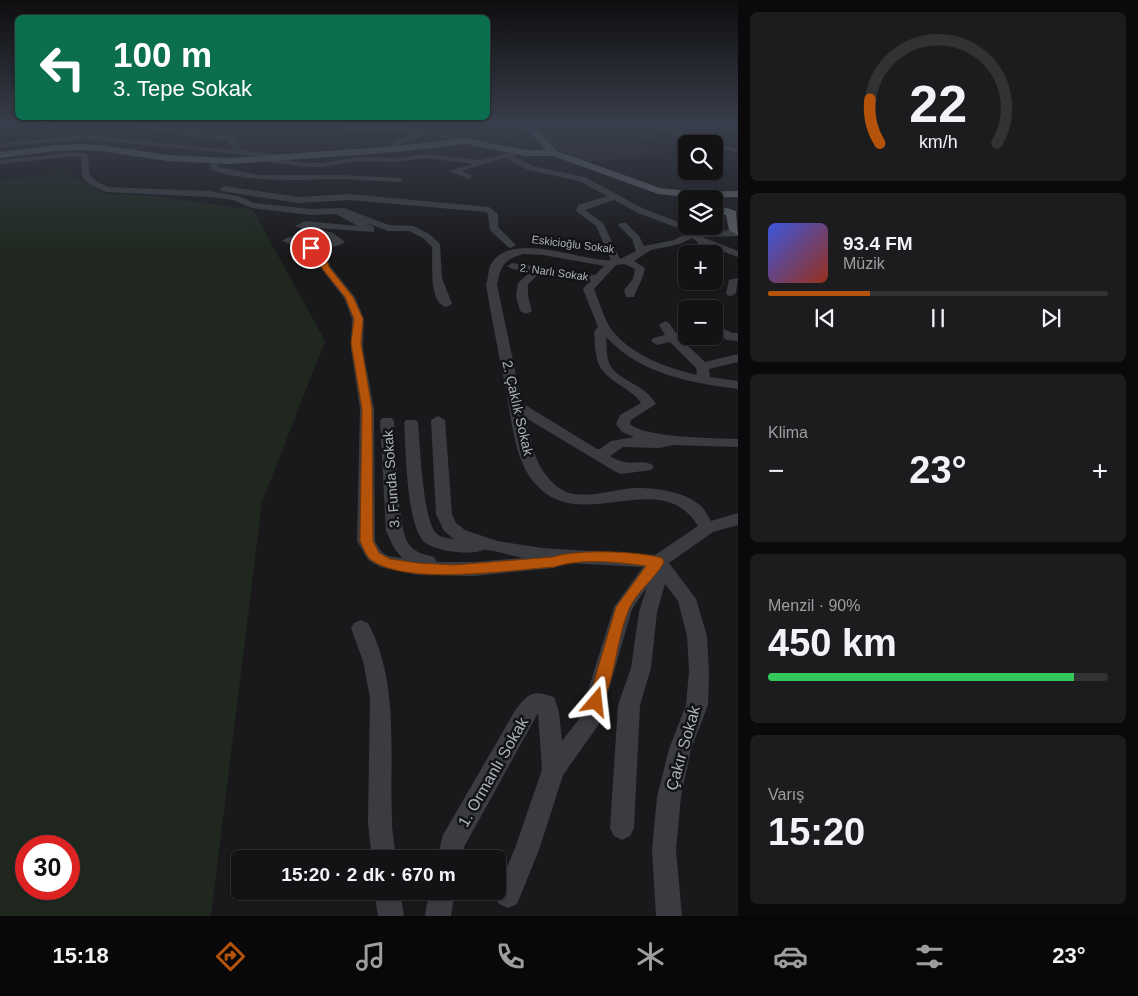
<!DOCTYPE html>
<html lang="tr">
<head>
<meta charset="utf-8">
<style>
  body { margin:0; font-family:Arial,sans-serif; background:#1c1c1e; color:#f1f3f6; height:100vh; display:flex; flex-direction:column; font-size:19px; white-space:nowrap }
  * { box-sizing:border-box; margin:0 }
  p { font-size:16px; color:#9d9ea0 }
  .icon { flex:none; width:28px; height:28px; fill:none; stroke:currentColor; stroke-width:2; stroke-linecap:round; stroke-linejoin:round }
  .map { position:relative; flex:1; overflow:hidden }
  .details { display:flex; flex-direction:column; gap:12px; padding:12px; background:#0a0a0c; width:400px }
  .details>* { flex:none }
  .hud { position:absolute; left:15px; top:15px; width:475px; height:105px; border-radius:8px; box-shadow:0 1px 4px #0004,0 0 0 1px #323234; background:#0b6e4f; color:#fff; overflow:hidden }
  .fabs { position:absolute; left:678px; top:135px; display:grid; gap:10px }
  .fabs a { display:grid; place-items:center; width:45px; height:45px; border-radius:8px; background:#131315; box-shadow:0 1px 4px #0004,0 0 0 1px #323234; font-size:25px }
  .speed { position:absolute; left:15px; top:835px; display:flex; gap:10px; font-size:25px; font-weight:700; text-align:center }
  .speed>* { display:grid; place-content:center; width:65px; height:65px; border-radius:50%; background:#131315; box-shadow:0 1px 4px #0004,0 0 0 1px #323234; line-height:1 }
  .speed .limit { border:8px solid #d22; background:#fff; color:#111 }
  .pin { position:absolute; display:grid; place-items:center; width:42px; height:42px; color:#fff; margin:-21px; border:2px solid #fff; border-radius:50%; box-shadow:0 1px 5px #0007 }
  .me { position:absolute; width:55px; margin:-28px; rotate:17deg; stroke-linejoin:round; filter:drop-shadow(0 0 4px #0008) }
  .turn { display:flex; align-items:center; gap:18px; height:105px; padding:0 15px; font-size:22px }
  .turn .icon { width:65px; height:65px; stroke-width:2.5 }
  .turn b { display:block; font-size:35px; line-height:42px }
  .big { font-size:38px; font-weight:700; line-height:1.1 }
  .details .card { flex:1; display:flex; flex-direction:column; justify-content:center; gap:8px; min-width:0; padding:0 18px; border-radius:8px; background:#1c1c1e }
  .details .dial { align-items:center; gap:0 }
  .dial svg { height:130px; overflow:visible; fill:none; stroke:#323234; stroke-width:7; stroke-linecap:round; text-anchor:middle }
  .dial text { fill:#f1f3f6; stroke:none }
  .song { display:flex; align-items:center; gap:15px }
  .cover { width:60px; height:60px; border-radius:8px; background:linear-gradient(135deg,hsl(230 70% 55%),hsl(10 70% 35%)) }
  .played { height:5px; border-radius:2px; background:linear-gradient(90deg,#b45309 30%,#323234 30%) }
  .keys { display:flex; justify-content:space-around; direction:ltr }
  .heat { display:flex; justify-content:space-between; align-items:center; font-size:28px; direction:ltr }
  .charge { height:8px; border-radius:4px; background:linear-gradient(90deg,#34c759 90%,#323234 0) }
  .trip { position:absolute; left:231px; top:850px; width:275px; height:50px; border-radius:8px; background:#131315; box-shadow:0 1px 4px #0004,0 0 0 1px #323234; font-weight:700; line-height:50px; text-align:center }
  .tabs { display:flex; height:80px; justify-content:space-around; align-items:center; background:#080808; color:#9d9ea0 }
  .tabs .icon { width:35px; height:35px }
  .tabs .on { color:#b45309 }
  .tabs b { font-size:22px; color:#f1f3f6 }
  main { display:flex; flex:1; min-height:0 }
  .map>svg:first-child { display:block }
</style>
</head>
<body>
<main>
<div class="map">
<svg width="738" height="916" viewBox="0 0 738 916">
  <rect width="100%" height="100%" fill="#19191c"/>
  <!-- built -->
  <path fill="#252629" d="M533,126H642L667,132L639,142L665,155L584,162L561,150L540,134Z"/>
  <!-- green -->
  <path fill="#1f271f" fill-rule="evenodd" d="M66,173L105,194L153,196L253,210L325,341L262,502L211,916H0V180ZM26,846H69V889H26Z"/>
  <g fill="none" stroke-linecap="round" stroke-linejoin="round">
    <!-- minor -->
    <g fill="#3a3c41" fill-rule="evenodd">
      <path d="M29,126H56L53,128Z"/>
      <path d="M129,126H151L231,137H234L242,150L276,154L280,156L276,158L305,163H322L359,157L396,158L425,154L479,160L521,150H524V154L513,156L533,166L585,177L644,209L684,224L694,231L738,230V236L702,237L738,251V257L708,246L700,250V254H690L691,247L699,243L692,238L680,244L651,250L634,261L645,268C643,280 637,287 634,297H626L624,290L633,279L635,269L624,264L616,265L594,289C599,301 603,315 609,326C627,354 667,368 697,375L696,368L670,342L657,345L651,341L653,338L665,335L659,325L665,321L669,323L676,333L686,330V336H690L681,339L705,362L738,354V362L709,369L710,377L738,381V389C691,383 640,374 606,337C607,345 606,357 610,365C620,382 645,384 656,404L631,420L630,424C644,438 716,438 738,439V447L674,445L659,448L623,447L610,456C631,468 633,459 651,464L654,467L651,470L621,474L616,472L526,418C530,437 533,459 546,475C571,510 605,488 638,488C658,488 684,492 700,505C705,509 708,516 711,521L738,513V525L713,532L669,563L696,599L707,636L709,672L708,705L691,749L681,797L676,850L682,916H656L652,850L657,797L669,749L686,705L689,672L687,636L678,601L665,584L657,612L651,668L640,705L634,828L630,836L622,840L614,836L610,828L618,705L631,668L639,612L647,587L632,609L599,724L563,775L539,850L517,904L508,908L499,904L495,895L515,848L542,770L538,713L464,847L461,859H437L443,835L516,709C529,692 534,690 554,697L559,712L562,741L579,719L614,607L643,567L569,563L553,568L474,576L418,575L380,567L368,560L357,541L360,409L351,349L352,319L344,298L320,267L316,255L282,241C296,230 316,241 332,241L327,237L295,226L305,221L358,226L336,214L311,215L252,208L233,200L209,197L106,192L90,185L82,177L81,157L76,156L0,164V160L76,152L88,154L89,174L96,181L108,187L209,191L238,196L254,203L311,209L344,208L389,225L414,226L429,234L440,244L442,278L452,304L446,307C428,303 433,260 432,247L423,238L409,231H388L367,223L374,227V232L316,228L333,233L345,242C332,252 313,244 299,242L325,251L330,266L355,297L364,319L363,349L374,409L375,541C383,556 385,556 402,558L394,548L386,531L380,421L382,418H392L394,421C396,445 397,526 408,543C414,553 424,554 434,557L437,562H474L524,558C511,556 499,551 486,550C483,549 480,552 476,552C461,554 441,551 427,544C406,533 406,447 404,423L406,420H416L418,423C420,443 423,521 436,533C441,538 448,538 454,539L444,531L436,514L431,420L438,416L445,420L452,514L456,523L465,530L497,541L542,548L655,555L698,526C660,463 578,539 533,481C514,457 512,420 506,390C499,355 492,321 486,285C488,280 488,272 490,266C509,228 582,262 611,260L596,226L576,211L578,205L607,196L579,181L528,170L505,158L461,171L471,175V179H468L449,171L473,164L425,158L396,162L359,161L322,167H305L262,161L261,159L264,157L85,139L0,147V143L85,135L234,150L228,141ZM614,200L638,213L678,228L685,234L674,240L644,246L639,236L626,223H620L618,225L632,239L636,251L620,259L603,223L585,210ZM523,254L543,255L604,266L595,275L512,263L507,266L512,269L530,272L518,283L516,296L520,311L526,314L532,311L528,296V284L537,276L546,274L590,280L583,289L598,327L594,332C596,363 596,370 623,387C630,392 637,396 641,403L620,415L616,424L622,432L634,437L611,441L600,449H597L522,403L497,285C501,266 503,260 523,254Z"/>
      <path d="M337,126H407L469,141L465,143L425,134L402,144L400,146L402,149L398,151L392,146L396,140L416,133C391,127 360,138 337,126Z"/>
      <path d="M644,126H656L738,149V153L714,147V144H703Z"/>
      <path d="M717,126H727L738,131V136Z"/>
      <path d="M210,159H216L218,167L258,175H341L399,178L403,180L399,182C377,181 355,179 333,179C291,180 252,183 211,170Z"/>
      <path d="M224,186L298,197L349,194L489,207L498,214V227L516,245L511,248L508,247L490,230L488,215L486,212L349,200L298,203L221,191L220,189Z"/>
      <path d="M738,278L736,293L731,296L727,295L726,293L729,280Z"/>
      <path d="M714,325L733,333H738V341L727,340L714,333Z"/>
      <path d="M361,620L368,623C400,684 389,754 392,821C392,833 395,846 396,859H372L368,823L370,698L363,661L351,628L354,623Z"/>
      <path d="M374,891H400L404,916H378Z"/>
      <path d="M429,891H455L451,916H425Z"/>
    </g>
    <!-- major -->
    <g fill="#565a60" fill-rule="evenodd">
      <path d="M516,126H529L538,130L557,151L660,188L698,192L738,191V197L698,198L658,194L553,156H525L465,144L398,152L230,164L168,161L102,151L82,150L56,151L0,158V152L56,145L82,144L102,145L168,155L230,158L398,146L465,138L525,150H546L532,134Z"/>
      <path d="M714,204L736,211L738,235L729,230L726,215L714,211Z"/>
    </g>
  </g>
  <!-- sky -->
  <linearGradient id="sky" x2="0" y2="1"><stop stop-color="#0e0e0f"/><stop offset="0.49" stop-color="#383e4b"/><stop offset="1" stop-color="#383e4b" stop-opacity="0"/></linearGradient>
  <rect width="738" height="255" fill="url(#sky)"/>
  <!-- route -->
  <path fill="#b45309" stroke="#753606" d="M308,247H313L325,253L329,267L353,297L363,319L361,343L372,409L373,541L379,553L390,559L418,563L454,565L553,557C577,549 638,551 662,558L664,562C655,579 637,591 629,609C616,640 616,676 601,707L596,709L590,707L588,702L616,607L646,566C616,562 583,558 554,567C510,570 407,586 371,560C366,556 363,547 360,541L362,409L351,343L354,319L345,297L321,267L318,256L308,250Z"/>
  <g text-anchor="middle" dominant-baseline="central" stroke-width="5" stroke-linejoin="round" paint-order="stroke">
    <!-- far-street labels -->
    <g font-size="11" fill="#abb3bc" stroke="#141417">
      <text transform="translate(573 244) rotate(7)">Eskicioğlu Sokak</text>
      <text transform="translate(554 272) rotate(8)">2. Narlı Sokak</text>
    </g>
    <!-- street labels -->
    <g font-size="14" fill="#abb3bc" stroke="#141417">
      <text transform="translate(518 408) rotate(77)">2. Çaklık Sokak</text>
      <text transform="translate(391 479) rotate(-94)">3. Funda Sokak</text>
    </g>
    <!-- near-street labels -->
    <g font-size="16" fill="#abb3bc" stroke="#141417">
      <text transform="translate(683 748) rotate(-74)">Çakır Sokak</text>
      <text transform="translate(493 772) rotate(-60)">1. Ormanlı Sokak</text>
    </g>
  </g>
</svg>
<div class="fabs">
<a><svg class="icon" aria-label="search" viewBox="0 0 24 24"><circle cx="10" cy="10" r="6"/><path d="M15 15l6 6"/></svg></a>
<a><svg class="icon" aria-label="layers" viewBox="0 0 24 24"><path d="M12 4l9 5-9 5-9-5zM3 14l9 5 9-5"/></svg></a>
<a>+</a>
<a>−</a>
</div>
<div class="speed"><div class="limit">30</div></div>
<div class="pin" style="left:311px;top:248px;background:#d93025"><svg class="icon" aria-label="arrive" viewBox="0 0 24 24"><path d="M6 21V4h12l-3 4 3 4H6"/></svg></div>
<svg class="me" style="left:596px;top:702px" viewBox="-20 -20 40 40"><path d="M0-17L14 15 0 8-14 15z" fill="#b45309" stroke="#fff" stroke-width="4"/></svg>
<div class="trip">15:20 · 2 dk · 670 m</div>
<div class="hud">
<div class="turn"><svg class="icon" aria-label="left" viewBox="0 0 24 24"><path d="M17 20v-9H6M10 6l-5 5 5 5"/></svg><div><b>100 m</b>3. Tepe Sokak</div></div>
</div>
</div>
<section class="details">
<div class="card dial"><svg viewBox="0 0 100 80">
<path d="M14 69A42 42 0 1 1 86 69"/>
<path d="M14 69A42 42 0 0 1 8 42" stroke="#b45309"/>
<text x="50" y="56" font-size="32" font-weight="700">22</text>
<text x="50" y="72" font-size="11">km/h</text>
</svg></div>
<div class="card">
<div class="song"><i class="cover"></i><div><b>93.4 FM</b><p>Müzik</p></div></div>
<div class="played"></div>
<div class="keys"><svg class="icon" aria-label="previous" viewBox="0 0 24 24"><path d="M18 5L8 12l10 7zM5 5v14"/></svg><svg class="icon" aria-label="pause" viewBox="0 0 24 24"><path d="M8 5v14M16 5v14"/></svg><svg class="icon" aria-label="next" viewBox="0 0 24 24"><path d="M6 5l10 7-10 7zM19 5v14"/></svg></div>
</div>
<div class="card"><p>Klima</p>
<div class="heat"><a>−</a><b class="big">23°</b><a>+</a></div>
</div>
<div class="card"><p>Menzil · 90%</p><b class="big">450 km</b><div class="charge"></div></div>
<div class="card"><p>Varış</p><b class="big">15:20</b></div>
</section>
</main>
<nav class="tabs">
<b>15:18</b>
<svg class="icon on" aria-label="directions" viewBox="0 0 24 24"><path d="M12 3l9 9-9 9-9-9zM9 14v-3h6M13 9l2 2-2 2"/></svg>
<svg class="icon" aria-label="music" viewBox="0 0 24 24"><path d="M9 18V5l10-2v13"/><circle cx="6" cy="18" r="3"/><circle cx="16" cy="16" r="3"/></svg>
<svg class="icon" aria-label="phone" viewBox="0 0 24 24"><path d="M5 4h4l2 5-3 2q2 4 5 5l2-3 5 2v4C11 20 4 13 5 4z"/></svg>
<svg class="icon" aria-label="climate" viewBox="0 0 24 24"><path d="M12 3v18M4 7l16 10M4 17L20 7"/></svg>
<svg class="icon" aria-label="car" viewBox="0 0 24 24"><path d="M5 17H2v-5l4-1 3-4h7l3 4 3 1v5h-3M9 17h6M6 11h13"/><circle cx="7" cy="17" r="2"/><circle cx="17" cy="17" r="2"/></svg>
<svg class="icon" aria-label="filters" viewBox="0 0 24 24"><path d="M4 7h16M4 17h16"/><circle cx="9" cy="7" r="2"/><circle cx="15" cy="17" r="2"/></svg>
<b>23°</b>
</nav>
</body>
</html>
